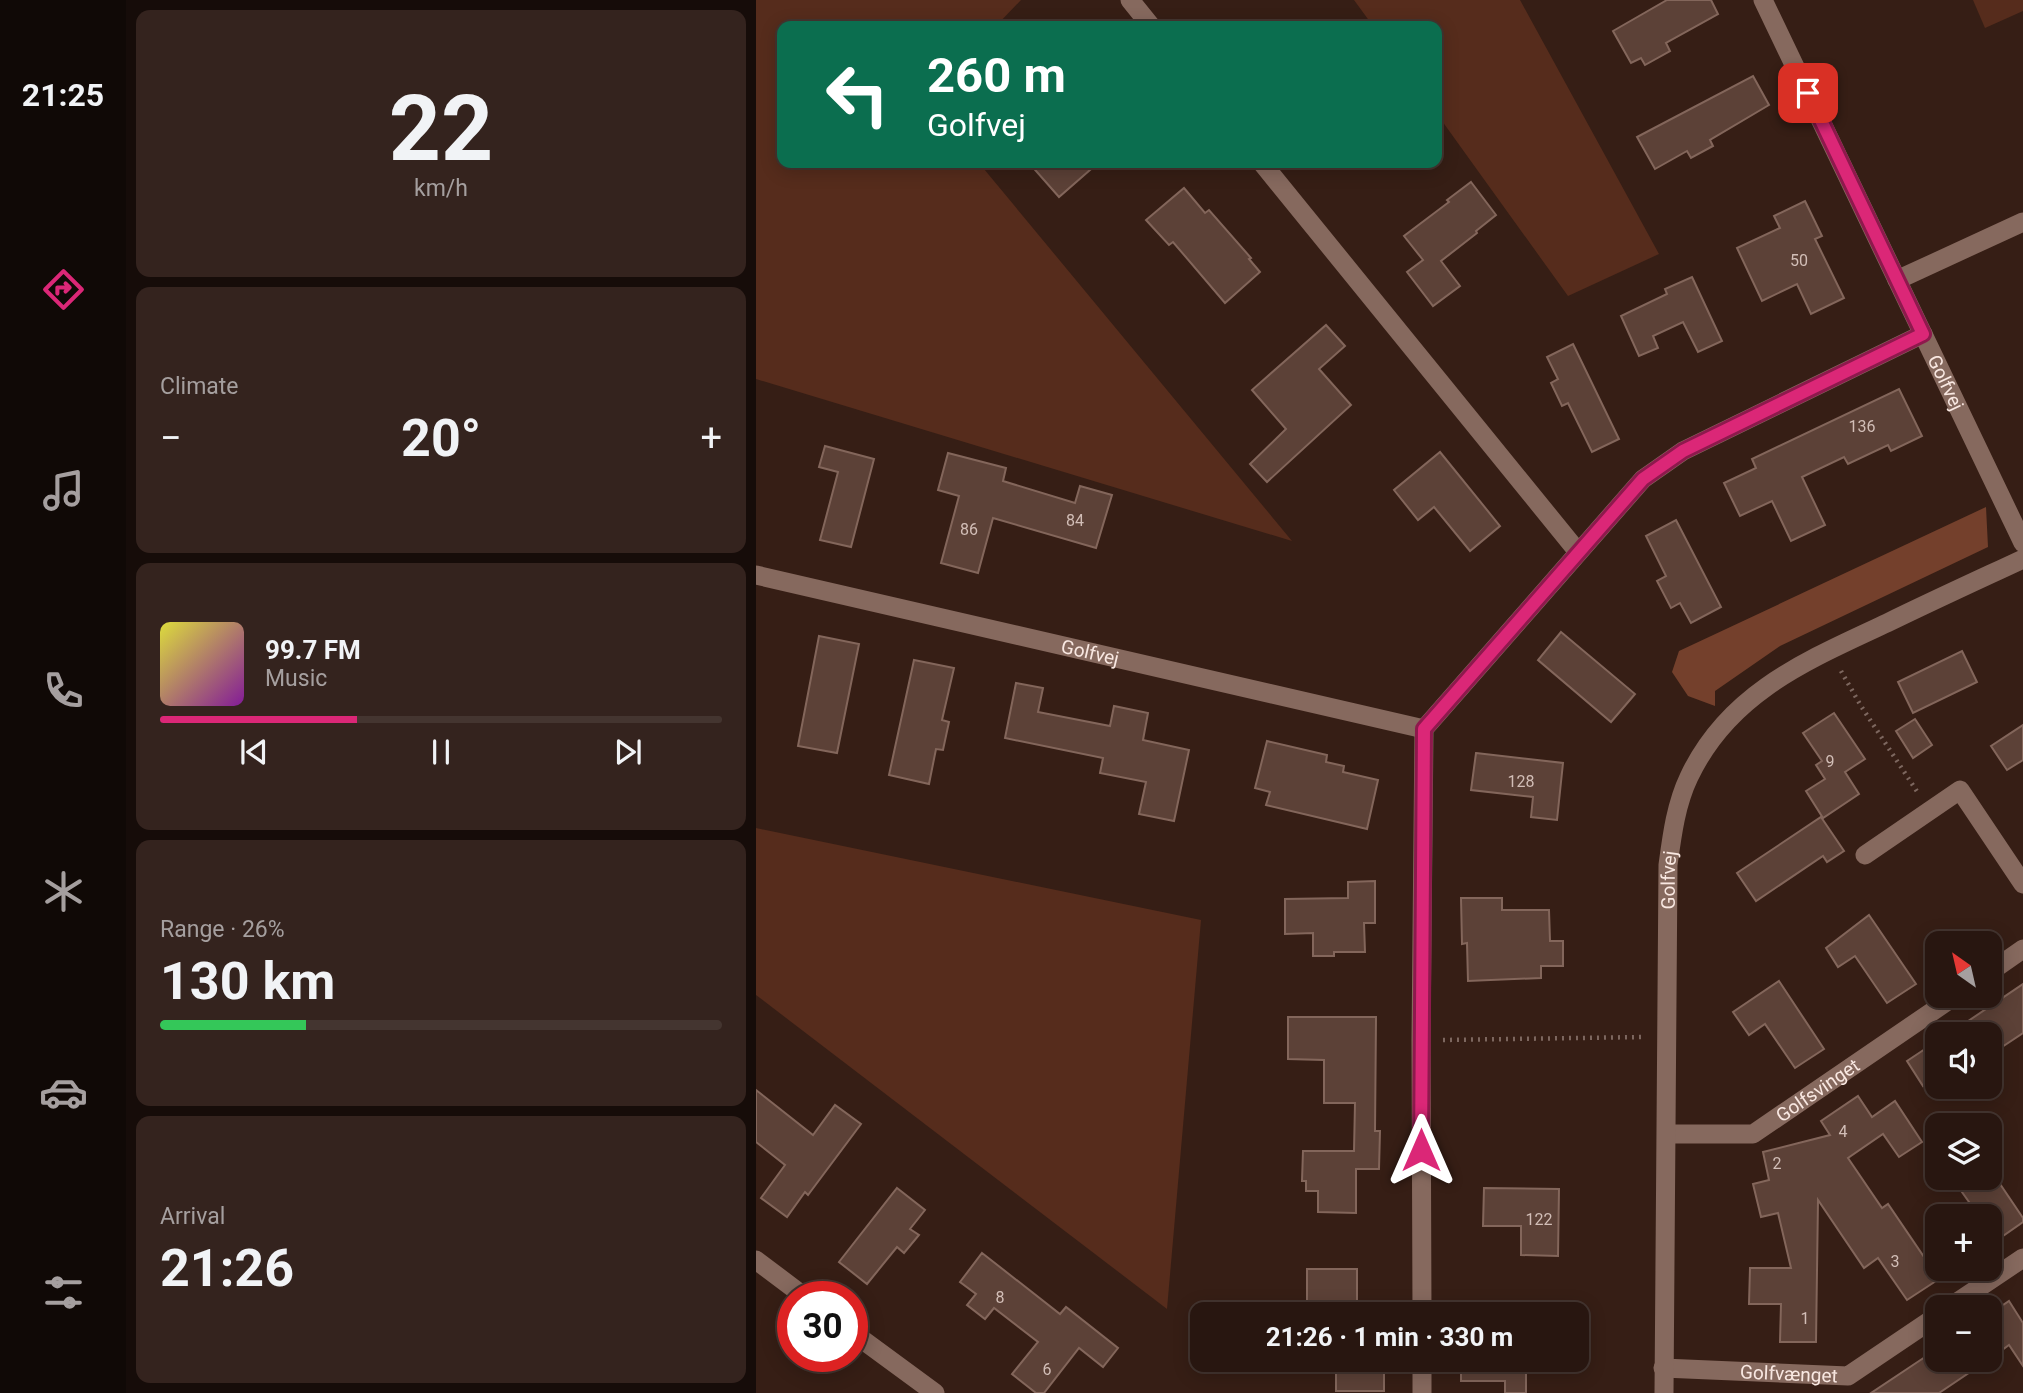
<!DOCTYPE html>
<html lang="en">
<head>
<meta charset="utf-8">
<style>
  body { margin:0; font-family:Roboto,sans-serif; background:#34231e; color:#f1f3f6; height:100vh; display:flex; flex-direction:column; font-size:26px; white-space:nowrap }
  * { box-sizing:border-box; margin:0 }
  p { font-size:23px; color:#a59f9f }
  .icon { flex:none; width:38px; height:38px; fill:none; stroke:currentColor; stroke-width:2; stroke-linecap:round; stroke-linejoin:round }
  .map { position:relative; flex:1; overflow:hidden }
  .details { display:flex; flex-direction:column; gap:10px; padding:10px; background:#160c09; width:630px }
  .details>* { flex:none }
  .hud { position:absolute; left:21px; top:21px; width:665px; height:147px; border-radius:14px; box-shadow:0 4px 18px #0003,0 0 0 2px #443530; background:#0b6e4f; color:#fff; overflow:hidden }
  .needle { width:46px; rotate:326deg }
  .controls { position:absolute; left:1169px; top:931px; display:grid; gap:14px }
  .controls a { display:grid; place-items:center; width:77px; height:77px; border-radius:14px; background:#281610; box-shadow:0 4px 18px #0003,0 0 0 2px #443530; font-size:35px }
  .speed { position:absolute; left:21px; top:1281px; display:flex; gap:14px; font-size:35px; font-weight:700; text-align:center }
  .speed>* { display:grid; place-content:center; width:91px; height:91px; border-radius:50%; background:#281610; box-shadow:0 4px 18px #0003,0 0 0 2px #443530; line-height:1 }
  .speed .limit { border:10px solid #d22; background:#fff; color:#111 }
  .pin { position:absolute; display:grid; place-items:center; width:60px; height:60px; color:#fff; margin:-30px; border-radius:14px; box-shadow:0 4px 10px #0006 }
  .me { position:absolute; width:77px; margin:-38px; rotate:0deg; stroke-linejoin:round; filter:drop-shadow(0 0 5px #0008) }
  .turn { display:flex; align-items:center; gap:24px; height:147px; padding:0 35px; font-size:32px }
  .turn .icon { width:91px; height:91px; stroke-width:2.5 }
  .turn b { display:block; font-size:49px; line-height:60px }
  .big { font-size:52px; font-weight:700; line-height:1.1 }
  .details .tile { flex:1; display:flex; flex-direction:column; justify-content:center; gap:10px; min-width:0; padding:0 24px; border-radius:14px; background:#34231e }
  .details .dial { align-items:center; gap:0 }
  .dial b { font-size:91px; line-height:1 }
  .song { display:flex; align-items:center; gap:21px }
  .cover { width:84px; height:84px; border-radius:10px; background:linear-gradient(135deg,hsl(60 70% 55%),hsl(290 70% 35%)) }
  .played { height:7px; border-radius:4px; background:linear-gradient(90deg,#db2777 35%,#443530 35%) }
  .keys { display:flex; justify-content:space-around; direction:ltr }
  .heat { display:flex; justify-content:space-between; align-items:center; font-size:38px; direction:ltr }
  .charge { height:10px; border-radius:5px; background:linear-gradient(90deg,#34c759 26%,#443530 0) }
  .trip { position:absolute; left:434px; top:1302px; width:399px; height:70px; border-radius:14px; background:#281610; box-shadow:0 4px 18px #0003,0 0 0 2px #443530; font-weight:700; line-height:70px; text-align:center }
  main { display:flex; flex:1; min-height:0 }
  .dock { display:flex; flex-direction:column; width:126px; justify-content:space-around; align-items:center; background:#100906; color:#a59f9f }
  .dock .icon { width:49px; height:49px }
  .dock .active { color:#db2777 }
  .dock b { font-size:32px; color:#f1f3f6 }
  .map>svg:first-child { display:block }
</style>
</head>
<body>
<main>
<nav class="dock">
<b>21:25</b>
<svg class="icon active" aria-label="directions" viewBox="0 0 24 24"><path d="M12 3l9 9-9 9-9-9zM9 14v-3h6M13 9l2 2-2 2"/></svg>
<svg class="icon" aria-label="music" viewBox="0 0 24 24"><path d="M9 18V5l10-2v13"/><circle cx="6" cy="18" r="3"/><circle cx="16" cy="16" r="3"/></svg>
<svg class="icon" aria-label="phone" viewBox="0 0 24 24"><path d="M5 4h4l2 5-3 2q2 4 5 5l2-3 5 2v4C11 20 4 13 5 4z"/></svg>
<svg class="icon" aria-label="climate" viewBox="0 0 24 24"><path d="M12 3v18M4 7l16 10M4 17L20 7"/></svg>
<svg class="icon" aria-label="car" viewBox="0 0 24 24"><path d="M5 17H2v-5l4-1 3-4h7l3 4 3 1v5h-3M9 17h6M6 11h13"/><circle cx="7" cy="17" r="2"/><circle cx="17" cy="17" r="2"/></svg>
<svg class="icon" aria-label="filters" viewBox="0 0 24 24"><path d="M4 7h16M4 17h16"/><circle cx="9" cy="7" r="2"/><circle cx="15" cy="17" r="2"/></svg>
</nav>
<section class="details">
<div class="tile dial"><b>22</b><p>km/h</p></div>
<div class="tile"><p>Climate</p>
<div class="heat"><a>−</a><b class="big">20°</b><a>+</a></div>
</div>
<div class="tile">
<div class="song"><i class="cover"></i><div><b>99.7 FM</b><p>Music</p></div></div>
<div class="played"></div>
<div class="keys"><svg class="icon" aria-label="previous" viewBox="0 0 24 24"><path d="M18 5L8 12l10 7zM5 5v14"/></svg><svg class="icon" aria-label="pause" viewBox="0 0 24 24"><path d="M8 5v14M16 5v14"/></svg><svg class="icon" aria-label="next" viewBox="0 0 24 24"><path d="M6 5l10 7-10 7zM19 5v14"/></svg></div>
</div>
<div class="tile"><p>Range · 26%</p><b class="big">130 km</b><div class="charge"></div></div>
<div class="tile"><p>Arrival</p><b class="big">21:26</b></div>
</section>
<div class="map">
<svg width="1267" height="1393" viewBox="0 0 1267 1393">
  <rect width="100%" height="100%" fill="#361e15"/>
  <!-- green -->
  <g fill="#562c1c">
    <path d="M0,0H265L240,26H26V163H223L536,541L0,379Z"/>
    <path d="M598,0H764L903,254L812,296L681,114V26H617Z"/>
    <path d="M1217,0H1267V11L1229,28Z"/>
    <path d="M0,828L445,920L411,1309L0,995Z"/>
  </g>
  <!-- forest -->
  <path fill="#74402c" d="M1230,507L1232,547L1024,646L959,691V706L932,696L916,672L923,651Z"/>
  <!-- building -->
  <g fill="#5c4137" stroke="#83665b" stroke-width="2">
    <path d="M911,0H955L962,14L910,43L914,51L889,65L885,58L875,63L857,31Z"/>
    <path d="M997,76L1013,105L954,140L957,146L935,158L931,151L899,169L881,137Z"/>
    <path d="M273,163H342L303,197Z"/>
    <path d="M715,182L740,215L720,231L721,233L685,261L704,286L677,306L651,272L667,260L648,236L693,202L691,200Z"/>
    <path d="M428,188L449,213L453,210L495,258L493,259L504,272L469,303L417,242L413,245L390,220Z"/>
    <path d="M1049,201L1066,236L1059,239L1088,298L1055,314L1041,284L1006,301L981,248L1024,228L1018,216Z"/>
    <path d="M936,277L966,341L942,352L927,322L897,336L902,348L883,356L865,316L911,294L909,289Z"/>
    <path d="M570,325L589,346L563,369L595,405L511,482L494,464L530,429L496,390Z"/>
    <path d="M817,344L863,439L836,452L812,403L806,406L795,383L802,379L791,357Z"/>
    <path d="M1143,389L1166,436L1135,451L1132,445L1092,464L1088,457L1046,477L1069,525L1035,541L1016,501L984,516L968,483L1000,468L996,459Z"/>
    <path d="M69,446L118,459L95,547L64,540L82,472L63,467Z"/>
    <path d="M684,452L744,526L714,551L678,507L662,520L638,490Z"/>
    <path d="M192,453L250,468L247,481L319,503L324,486L356,495L340,548L237,518L222,573L185,563L203,496L182,490Z"/>
    <path d="M920,520L965,607L935,623L924,603L915,608L901,581L910,576L890,536Z"/>
    <path d="M805,632L879,694L855,722L782,660Z"/>
    <path d="M63,636L103,644L81,753L42,746Z"/>
    <path d="M1206,651L1221,682L1157,713L1142,682Z"/>
    <path d="M158,660L198,668L186,720L193,722L187,750L180,749L173,784L133,775Z"/>
    <path d="M260,683L287,688L282,712L354,726L358,706L392,713L387,740L433,750L418,821L383,814L390,782L344,773L347,758L249,738Z"/>
    <path d="M1078,713L1109,759L1089,772L1103,794L1067,818L1050,791L1069,779L1060,765L1066,761L1047,733Z"/>
    <path d="M1159,719L1176,745L1157,758L1140,731Z"/>
    <path d="M1267,725V760L1251,770L1235,746Z"/>
    <path d="M511,741L571,755L570,762L588,766L587,772L622,780L611,829L510,805L514,792L499,788Z"/>
    <path d="M720,753L807,763L801,820L775,817L777,797L715,790Z"/>
    <path d="M1065,817L1088,851L1071,862L1067,856L1000,901L981,873Z"/>
    <path d="M619,881V923H608L609,952H578V956H557V933L529,934V899L592,898V882Z"/>
    <path d="M705,898H746V910H793L794,941H807V966H785V978L712,981L711,943L706,944Z"/>
    <path d="M1113,915L1160,984L1131,1003L1099,956L1082,967L1070,948Z"/>
    <path d="M1023,981L1068,1049L1039,1068L1009,1024L993,1035L977,1012Z"/>
    <path d="M1267,984V1033L1234,1055V1034H1193Z"/>
    <path d="M532,1017H620L619,1131H624L623,1169H600V1213L562,1212V1191H550V1181H546L547,1151H598L599,1103H568V1060L532,1059Z"/>
    <path d="M1181,1041V1077L1167,1086L1151,1061Z"/>
    <path d="M0,1090L57,1135L79,1105L105,1124L52,1195L49,1192L31,1217L5,1198L29,1165L0,1142Z"/>
    <path d="M1102,1096L1116,1117L1139,1101L1166,1142L1143,1157L1127,1134L1092,1158L1126,1208L1132,1204L1183,1279L1151,1300L1122,1258L1108,1268L1062,1200L1060,1342H1024L1025,1304H993L994,1268H1035L1022,1213L1005,1217L997,1184L1013,1180L1007,1152L1074,1135L1065,1121Z"/>
    <path d="M1196,1178H1240L1267,1218V1222L1234,1245V1216H1223Z"/>
    <path d="M141,1188L169,1210L154,1229L163,1235L148,1253L141,1247L111,1284L83,1262Z"/>
    <path d="M728,1188L803,1189L802,1256L765,1255V1226H727Z"/>
    <path d="M226,1253L304,1314L310,1307L362,1348L347,1367L323,1348L288,1393H280L256,1374L282,1342L238,1308L229,1319L211,1305L220,1294L204,1282Z"/>
    <path d="M551,1269H601V1314H569V1302H551Z"/>
    <path d="M1253,1301L1267,1323V1366L1253,1345L1234,1359V1314Z"/>
    <path d="M1181,1349V1360H1232L1183,1393H1115Z"/>
    <path d="M580,1360H617V1364H628V1391H580Z"/>
    <path d="M705,1360H770V1393H749V1381H705Z"/>
  </g>
  <g fill="none" stroke-linecap="round" stroke-linejoin="round">
    <!-- path -->
    <g stroke="#7d675f" stroke-width="4.5" stroke-dasharray="2 5" stroke-linecap="butt">
      <path d="M1085,671L1105,706L1162,793"/>
      <path d="M687,1040L888,1037"/>
    </g>
    <!-- minor -->
    <g stroke="#86695e" stroke-width="19">
      <path d="M374,0L395,26"/>
      <path id="s1" d="M1007,0L1267,543"/>
      <path d="M506,163L822,552"/>
      <path d="M1141,280L1267,222"/>
      <path id="s2" d="M0,575L668,729"/>
      <path d="M1109,855L1204,790L1267,884"/>
      <path d="M1234,972L1267,949"/>
      <path id="s3" d="M911,1134H997L1199,996"/>
      <path d="M0,1260L49,1297"/>
      <path d="M1194,1307L1267,1258"/>
      <path d="M666,1314L665,1040L668,729L887,479L927,451L1167,334"/>
      <path d="M96,1332L179,1393"/>
      <path d="M666,1360V1393"/>
      <path id="s4" d="M907,1368L1092,1376L1181,1316"/>
      <path id="s5" d="M908,1393L912,865C916,835 920,804 933,777C973,692 1052,660 1131,623C1176,601 1222,580 1267,559"/>
    </g>
  </g>
  <g fill="none" stroke-linecap="round" stroke-linejoin="round">
    <defs>
      <path id="route" d="M665,1150L668,729L887,479L927,451L1167,334L1052,93"/>
    </defs>
    <!-- route casing -->
    <use href="#route" stroke="#8e194d" stroke-width="18"/>
    <!-- route -->
    <use href="#route" stroke="#db2777" stroke-width="12"/>
  </g>
  <g text-anchor="middle" dominant-baseline="central" stroke-width="7" stroke-linejoin="round" paint-order="stroke">
    <!-- number labels -->
    <g font-size="16" fill="#d2beb7">
      <text x="1043" y="260">50</text>
      <text x="1106" y="426">136</text>
      <text x="319" y="520">84</text>
      <text x="213" y="529">86</text>
      <text x="1074" y="761">9</text>
      <text x="765" y="781">128</text>
      <text x="1087" y="1131">4</text>
      <text x="1021" y="1163">2</text>
      <text x="783" y="1219">122</text>
      <text x="1139" y="1261">3</text>
      <text x="244" y="1297">8</text>
      <text x="1049" y="1318">1</text>
      <text x="291" y="1369">6</text>
    </g>
    <!-- street labels -->
    <g font-size="19" fill="#f9e8e2" stroke="#160b07">
      <text stroke="none"><textPath href="#s1" startOffset="424">Golfvej</textPath></text>
      <text stroke="none"><textPath href="#s2" startOffset="343">Golfvej</textPath></text>
      <text stroke="none"><textPath href="#s5" startOffset="513">Golfvej</textPath></text>
      <text stroke="none"><textPath href="#s3" startOffset="164">Golfsvinget</textPath></text>
      <text stroke="none"><textPath href="#s4" startOffset="126">Golfvænget</textPath></text>
    </g>
  </g>
</svg>
<div class="controls">
<a><svg class="needle" viewBox="-14 -14 28 28"><path d="M0-13l5 13h-10z" fill="#e53935"/><path d="M0 13l5-13h-10z" fill="#a59f9f"/></svg></a>
<a><svg class="icon" aria-label="sound" viewBox="0 0 24 24"><path d="M4 9h4l5-4v14l-5-4H4zM17 9q2 3 0 6"/></svg></a>
<a><svg class="icon" aria-label="layers" viewBox="0 0 24 24"><path d="M12 4l9 5-9 5-9-5zM3 14l9 5 9-5"/></svg></a>
<a>+</a>
<a>−</a>
</div>
<div class="speed"><div class="limit">30</div></div>
<div class="pin" style="left:1052px;top:93px;background:#d93025"><svg class="icon" aria-label="arrive" viewBox="0 0 24 24"><path d="M6 21V4h12l-3 4 3 4H6"/></svg></div>
<svg class="me" style="left:665px;top:1150px" viewBox="-20 -20 40 40"><path d="M0-17L14 15 0 8-14 15z" fill="#db2777" stroke="#fff" stroke-width="4"/></svg>
<div class="trip">21:26 · 1 min · 330 m</div>
<div class="hud">
<div class="turn"><svg class="icon" aria-label="left" viewBox="0 0 24 24"><path d="M17 20v-9H6M10 6l-5 5 5 5"/></svg><div><b>260 m</b>Golfvej</div></div>
</div>
</div>
</main>
</body>
</html>
